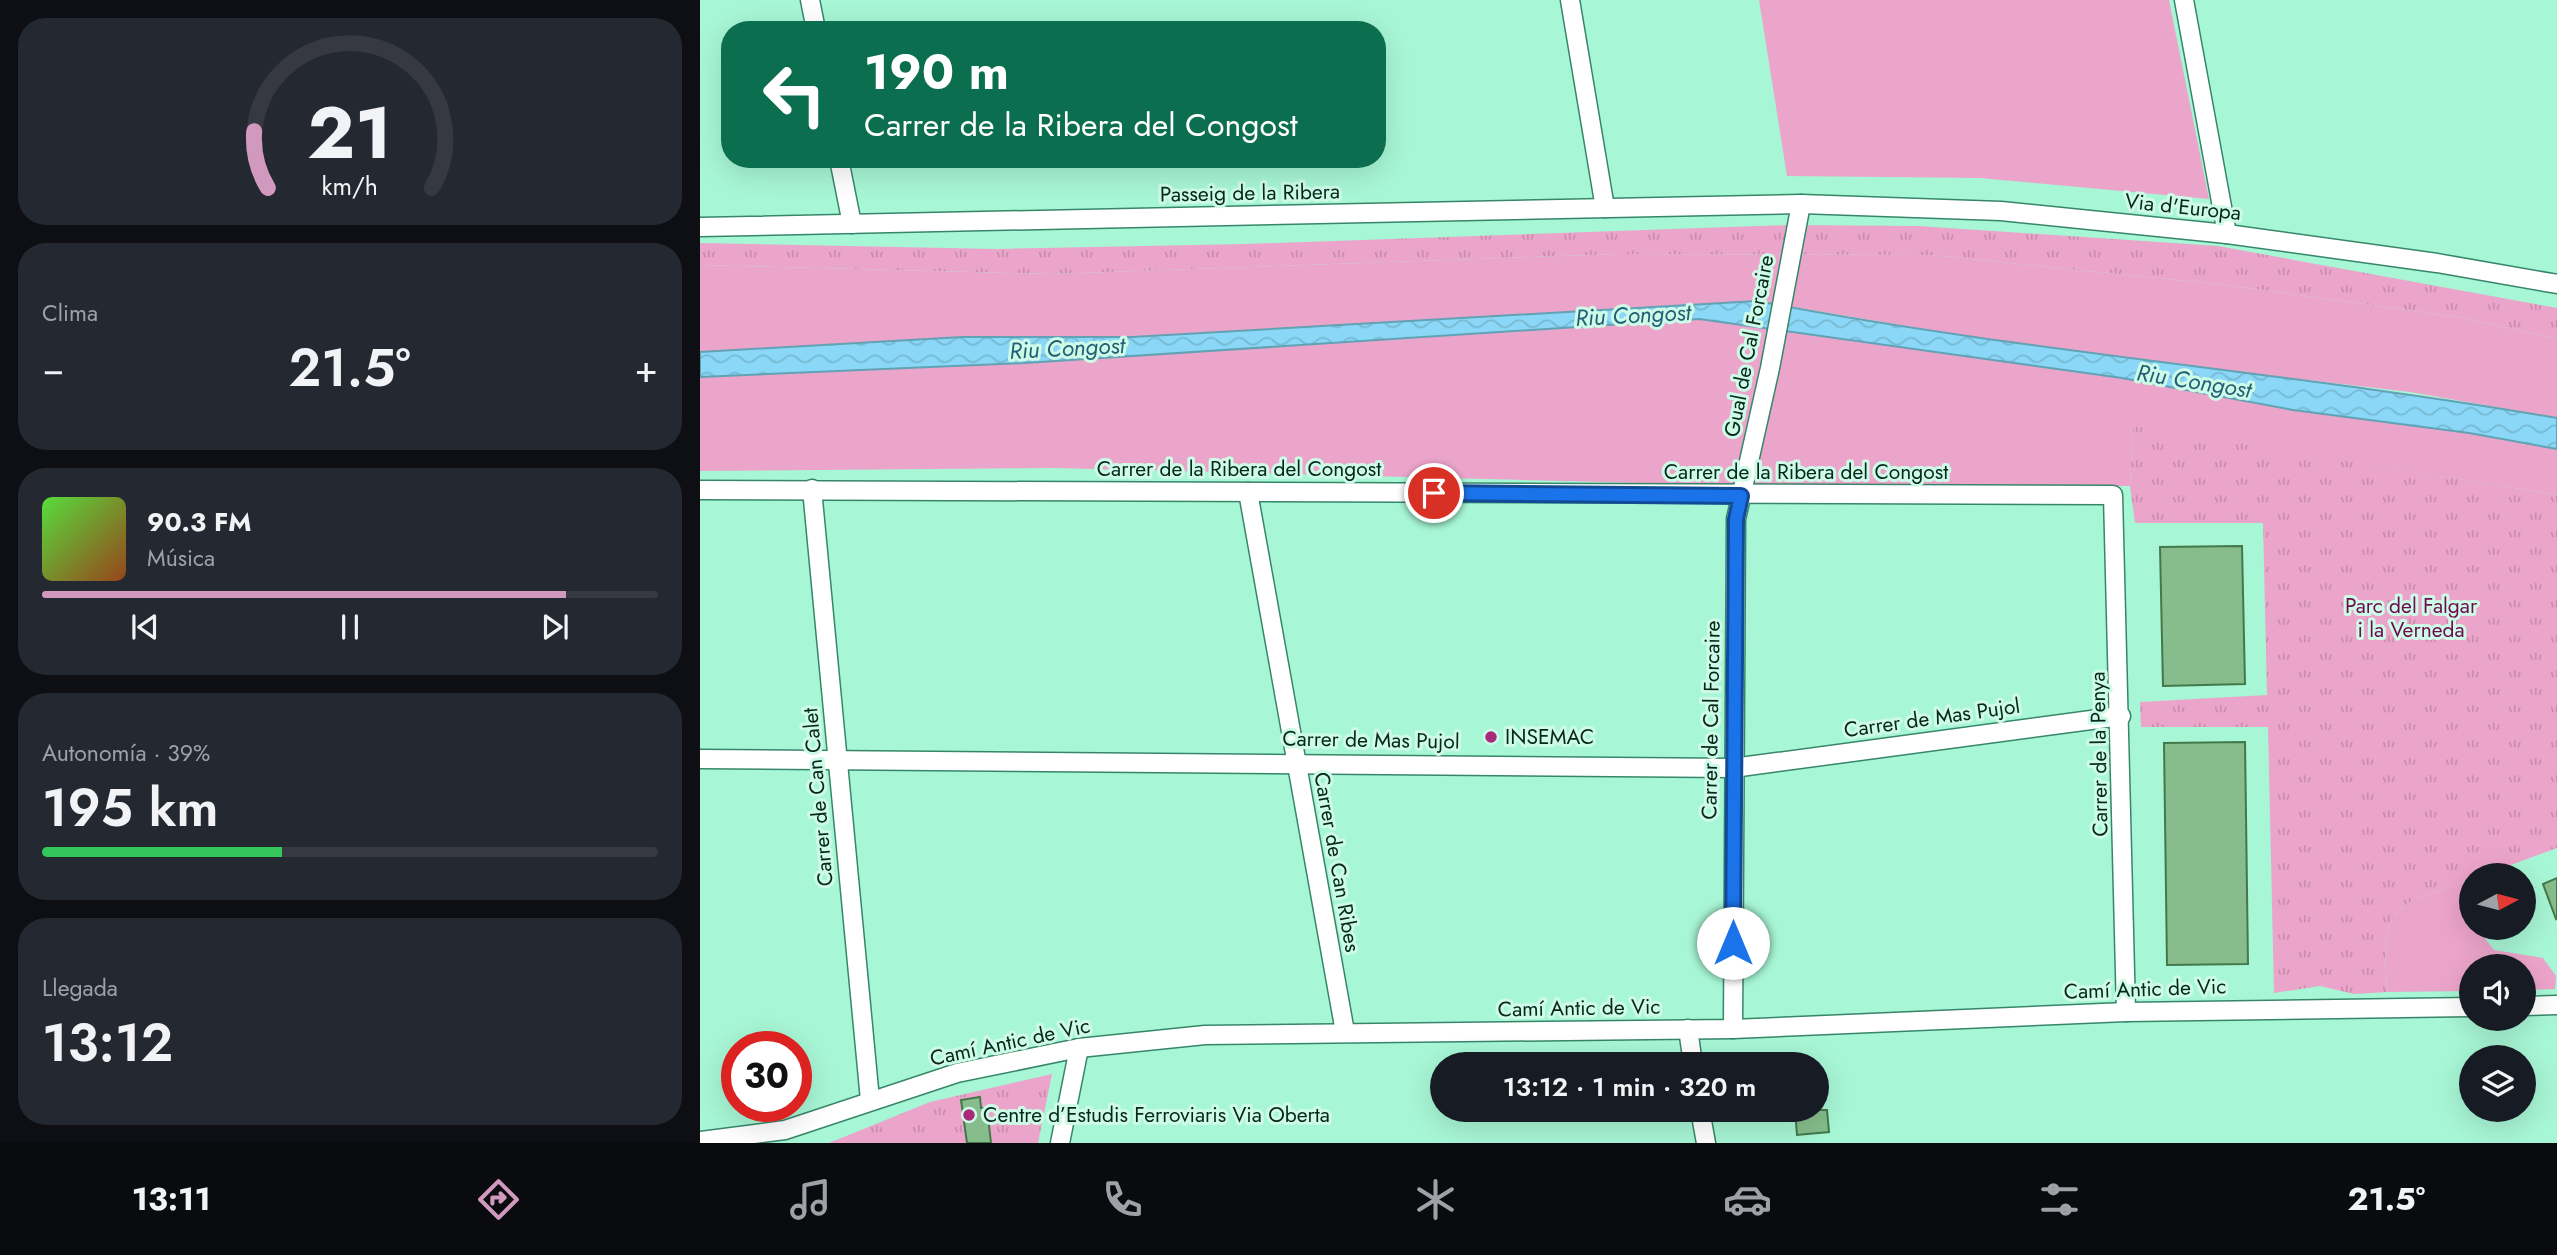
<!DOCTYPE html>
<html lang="es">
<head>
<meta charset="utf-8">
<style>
  body { margin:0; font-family:Jost,sans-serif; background:#242831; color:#f1f3f6; height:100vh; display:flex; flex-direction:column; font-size:26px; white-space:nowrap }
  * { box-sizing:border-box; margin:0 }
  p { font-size:23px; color:#9ea1a6 }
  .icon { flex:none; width:38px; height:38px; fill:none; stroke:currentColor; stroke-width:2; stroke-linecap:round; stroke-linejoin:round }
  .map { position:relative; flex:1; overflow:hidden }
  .drawer { display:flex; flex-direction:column; gap:18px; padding:18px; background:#0d0f14; width:700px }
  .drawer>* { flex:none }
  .banner { position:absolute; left:21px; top:21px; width:665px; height:147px; border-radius:28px; box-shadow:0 7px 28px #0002; background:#0b6e4f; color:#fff; overflow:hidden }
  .needle { width:46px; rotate:83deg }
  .buttons { position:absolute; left:1759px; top:863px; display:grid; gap:14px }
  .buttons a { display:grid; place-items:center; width:77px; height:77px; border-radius:50%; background:#171b24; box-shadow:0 7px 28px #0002; font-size:35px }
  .speed { position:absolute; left:21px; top:1031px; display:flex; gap:14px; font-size:35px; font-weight:700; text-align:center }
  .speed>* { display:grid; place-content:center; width:91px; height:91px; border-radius:50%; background:#171b24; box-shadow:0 7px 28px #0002; line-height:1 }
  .speed .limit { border:10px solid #d22; background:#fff; color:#111 }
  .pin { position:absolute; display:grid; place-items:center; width:60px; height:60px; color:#fff; margin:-30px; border:4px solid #fff; border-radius:50%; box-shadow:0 2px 7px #0007 }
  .me { position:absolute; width:77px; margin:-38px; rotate:0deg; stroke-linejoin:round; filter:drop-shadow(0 0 5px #0008) }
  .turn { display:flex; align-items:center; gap:24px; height:147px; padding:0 28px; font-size:32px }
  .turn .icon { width:91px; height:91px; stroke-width:2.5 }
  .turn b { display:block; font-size:49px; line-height:60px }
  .big { font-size:52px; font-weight:600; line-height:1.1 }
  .drawer .widget { flex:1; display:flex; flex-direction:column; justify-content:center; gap:10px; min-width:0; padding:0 24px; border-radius:28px; background:#242831 }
  .drawer .dial { align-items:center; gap:0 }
  .dial svg { height:182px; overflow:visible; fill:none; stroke:#363941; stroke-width:7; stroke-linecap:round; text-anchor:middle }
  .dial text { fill:#f1f3f6; stroke:none }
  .song { display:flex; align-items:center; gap:21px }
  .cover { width:84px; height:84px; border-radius:10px; background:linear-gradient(135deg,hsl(110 70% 55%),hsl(20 70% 35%)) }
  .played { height:7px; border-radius:4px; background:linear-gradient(90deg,#d199be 85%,#363941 85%) }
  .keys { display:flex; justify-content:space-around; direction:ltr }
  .heat { display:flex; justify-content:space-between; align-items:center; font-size:38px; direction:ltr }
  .charge { height:10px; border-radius:5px; background:linear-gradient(90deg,#34c759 39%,#363941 0) }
  .trip { position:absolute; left:730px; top:1052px; width:399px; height:70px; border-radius:35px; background:#171b24; box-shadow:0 7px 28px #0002; font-weight:600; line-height:70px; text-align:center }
  .tabs { display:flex; height:112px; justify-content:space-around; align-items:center; background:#090b0e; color:#9ea1a6 }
  .tabs .icon { width:49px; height:49px }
  .tabs .active { color:#d199be }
  .tabs b { font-size:32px; color:#f1f3f6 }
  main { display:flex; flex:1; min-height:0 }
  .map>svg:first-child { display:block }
</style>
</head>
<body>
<main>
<section class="drawer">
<div class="widget dial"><svg viewBox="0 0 100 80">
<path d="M14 69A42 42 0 1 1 86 69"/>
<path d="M14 69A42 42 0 0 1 8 44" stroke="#d199be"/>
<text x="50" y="56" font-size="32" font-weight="700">21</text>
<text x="50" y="72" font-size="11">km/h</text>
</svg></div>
<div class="widget"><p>Clima</p>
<div class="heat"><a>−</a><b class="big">21.5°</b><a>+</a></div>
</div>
<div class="widget">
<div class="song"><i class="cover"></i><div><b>90.3 FM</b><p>Música</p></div></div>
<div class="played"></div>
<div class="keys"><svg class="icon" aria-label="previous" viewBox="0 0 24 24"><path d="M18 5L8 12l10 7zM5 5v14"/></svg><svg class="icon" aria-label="pause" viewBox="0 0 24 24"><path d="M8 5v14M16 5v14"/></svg><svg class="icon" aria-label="next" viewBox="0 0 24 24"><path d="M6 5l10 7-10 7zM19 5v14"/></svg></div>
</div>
<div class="widget"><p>Autonomía · 39%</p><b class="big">195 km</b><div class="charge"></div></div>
<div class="widget"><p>Llegada</p><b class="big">13:12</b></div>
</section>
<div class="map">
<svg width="1857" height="1143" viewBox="0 0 1857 1143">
  <defs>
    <pattern id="park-tufts" width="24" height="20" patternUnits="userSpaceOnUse" patternTransform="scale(1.75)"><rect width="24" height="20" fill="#eca5ca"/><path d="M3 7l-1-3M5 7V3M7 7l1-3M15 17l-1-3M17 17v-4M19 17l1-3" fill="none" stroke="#c98ead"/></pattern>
    <pattern id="water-waves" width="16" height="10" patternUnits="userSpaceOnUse" patternTransform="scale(1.75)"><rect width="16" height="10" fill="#8ad7f7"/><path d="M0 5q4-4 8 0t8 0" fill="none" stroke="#76b9d3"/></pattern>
  </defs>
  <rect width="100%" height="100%" fill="#a7f6d5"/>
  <!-- green -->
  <g fill="#eca5ca">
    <path d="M1059,0H1469L1509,199L1280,178L1087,176Z"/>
    <path d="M918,254L1231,255L1526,285L1764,318L1857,339V418L1710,392L1437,360L1254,334L1057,301L432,337H262L0,352V265L351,274Z"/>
    <path d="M999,319L1422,378L1593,410L1769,433L1857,449V495L1433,427L1430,486L1020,485L355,468L0,471V377L325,363Z"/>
    <path d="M1771,879V928H1784L1786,940L1794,950L1843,958L1856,976L1855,989L1824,990V966H1771V991L1688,992C1677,903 1698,905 1771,879Z"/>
  </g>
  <!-- park -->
  <g fill="url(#park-tufts)">
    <path d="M1089,225L1218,226L1518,246L1857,308V339L1764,318L1526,285L1231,255L918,254L351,274L0,265V243L296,249L545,244Z"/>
    <path d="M1433,426L1857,495V848L1783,875H1771V879C1698,905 1677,903 1688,992L1654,994L1620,986L1574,993L1568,727H1441L1440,702L1567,695L1563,523H1435L1430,486Z"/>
    <path d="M352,1074L338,1143H129L230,1102Z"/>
  </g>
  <!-- water -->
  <path fill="url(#water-waves)" stroke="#62a2b5" stroke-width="2" d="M1057,301C1322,352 1591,372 1857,418V449L1769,433L1593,410L1422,378L999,319L325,363L0,377V352L262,337H432Z"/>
  <!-- building -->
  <g fill="#87bd8c" stroke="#44784a" stroke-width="2">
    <path d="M1542,546L1545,684L1463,686L1460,547Z"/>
    <path d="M1545,742L1548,964L1467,965L1464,743Z"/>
    <path d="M1857,878V918L1856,919L1843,884Z"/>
    <path d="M280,1097L281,1108H287L291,1143H267L261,1100Z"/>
    <path d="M1095,1110H1127L1129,1132L1097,1135Z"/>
  </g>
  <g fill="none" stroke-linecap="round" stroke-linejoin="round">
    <defs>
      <g id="minor">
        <path d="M110,0L116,30"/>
        <path d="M870,0L905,208"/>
        <path d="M1484,0L1527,234"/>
        <path d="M139,159L152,224"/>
        <path d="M0,227L1101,204L1301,211L1527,234L1737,263L1857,284"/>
        <path d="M112,489L170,1100"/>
        <path d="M0,490L1413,495L1426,1012"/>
        <path d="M548,492L645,1032"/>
        <path d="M0,759L1033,768L1421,716"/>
        <path d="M1824,1006L1857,1005"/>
        <path d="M988,1029L993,1064"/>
        <path d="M1033,1029L1036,519L1070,368L1101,204"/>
        <path d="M1000,1110L1006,1143"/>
        <path d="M0,1141L85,1130L257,1073L379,1048L505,1035L1033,1029L1426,1012L1771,1007"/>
        <path d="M360,1143L379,1048"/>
      </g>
    </defs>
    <!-- minor casing -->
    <use href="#minor" stroke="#37866a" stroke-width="21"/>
    <!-- minor -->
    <use href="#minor" stroke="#fff" stroke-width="18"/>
  </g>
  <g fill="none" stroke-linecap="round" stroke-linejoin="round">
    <defs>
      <path id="route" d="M734,493L1041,496L1036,519L1033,943"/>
    </defs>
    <!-- route casing -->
    <use href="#route" stroke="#114b97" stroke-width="18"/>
    <!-- route -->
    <use href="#route" stroke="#1a73e8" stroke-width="12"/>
  </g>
  <!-- markers -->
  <g fill="#a92a7a" stroke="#cefbe7" stroke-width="2.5">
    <circle cx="791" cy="737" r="7"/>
    <circle cx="269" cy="1115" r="7"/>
  </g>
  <g text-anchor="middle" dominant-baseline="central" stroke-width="6" stroke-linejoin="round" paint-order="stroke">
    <!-- street labels -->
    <g font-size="21" fill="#05271c" stroke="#cefbe7">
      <text transform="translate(550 193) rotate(-1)">Passeig de la Ribera</text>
      <text transform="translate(1483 207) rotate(6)">Via d'Europa</text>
      <text transform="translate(1049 346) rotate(-79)">Gual de Cal Forcaire</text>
      <text x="539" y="469">Carrer de la Ribera del Congost</text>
      <text x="1106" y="472">Carrer de la Ribera del Congost</text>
      <text transform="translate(1232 718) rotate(-8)">Carrer de Mas Pujol</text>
      <text transform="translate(1011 720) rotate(-89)">Carrer de Cal Forcaire</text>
      <text transform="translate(671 740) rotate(1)">Carrer de Mas Pujol</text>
      <text transform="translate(1399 754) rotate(-91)">Carrer de la Penya</text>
      <text transform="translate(118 797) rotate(-95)">Carrer de Can Calet</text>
      <text transform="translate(637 862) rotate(80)">Carrer de Can Ribes</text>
      <text transform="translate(1445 989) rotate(-2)">Camí Antic de Vic</text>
      <text transform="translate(879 1008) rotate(-1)">Camí Antic de Vic</text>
      <text transform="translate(310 1042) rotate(-12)">Camí Antic de Vic</text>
    </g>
    <!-- park labels -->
    <g font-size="21" fill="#6d0c4c" stroke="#cefbe7">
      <text x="1711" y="606">Parc del Falgar<tspan x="1711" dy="24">i la Verneda</tspan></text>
    </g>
    <!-- poi labels -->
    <g font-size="21" fill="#05271c" stroke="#cefbe7" text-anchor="start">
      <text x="805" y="737">INSEMAC</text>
      <text x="283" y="1115">Centre d’Estudis Ferroviaris Via Oberta</text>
    </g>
    <!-- water labels -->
    <g font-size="23" font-style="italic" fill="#235f76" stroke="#cefbe7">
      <text transform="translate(933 315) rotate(-3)">Riu Congost</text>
      <text transform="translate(367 348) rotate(-3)">Riu Congost</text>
      <text transform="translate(1494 381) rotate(9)">Riu Congost</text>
    </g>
  </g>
</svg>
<div class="buttons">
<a><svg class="needle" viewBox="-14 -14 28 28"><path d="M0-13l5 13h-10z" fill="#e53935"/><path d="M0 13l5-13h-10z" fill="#9ea1a6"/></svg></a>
<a><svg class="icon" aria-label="sound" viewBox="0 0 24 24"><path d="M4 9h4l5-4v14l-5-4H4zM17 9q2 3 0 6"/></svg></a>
<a><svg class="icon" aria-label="layers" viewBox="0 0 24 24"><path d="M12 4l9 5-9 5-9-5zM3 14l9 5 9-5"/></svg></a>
</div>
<div class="speed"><div class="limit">30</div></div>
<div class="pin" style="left:734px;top:493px;background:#d93025"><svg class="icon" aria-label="arrive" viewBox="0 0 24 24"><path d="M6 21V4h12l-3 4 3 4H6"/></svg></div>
<svg class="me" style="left:1033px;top:943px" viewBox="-20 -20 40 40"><circle r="19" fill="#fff"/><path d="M0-13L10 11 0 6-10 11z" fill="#1a73e8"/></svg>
<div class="trip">13:12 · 1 min · 320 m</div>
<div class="banner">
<div class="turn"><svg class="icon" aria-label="left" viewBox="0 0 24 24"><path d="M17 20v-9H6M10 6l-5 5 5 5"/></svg><div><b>190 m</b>Carrer de la Ribera del Congost</div></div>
</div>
</div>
</main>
<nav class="tabs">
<b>13:11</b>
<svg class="icon active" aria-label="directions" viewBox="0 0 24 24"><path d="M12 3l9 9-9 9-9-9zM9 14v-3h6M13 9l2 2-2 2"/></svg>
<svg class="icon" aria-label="music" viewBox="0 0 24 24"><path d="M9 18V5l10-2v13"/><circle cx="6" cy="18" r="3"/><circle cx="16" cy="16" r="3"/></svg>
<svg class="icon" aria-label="phone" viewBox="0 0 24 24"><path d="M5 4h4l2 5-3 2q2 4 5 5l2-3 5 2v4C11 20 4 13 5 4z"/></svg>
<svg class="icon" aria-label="climate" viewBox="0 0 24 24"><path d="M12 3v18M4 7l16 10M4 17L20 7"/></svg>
<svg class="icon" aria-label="car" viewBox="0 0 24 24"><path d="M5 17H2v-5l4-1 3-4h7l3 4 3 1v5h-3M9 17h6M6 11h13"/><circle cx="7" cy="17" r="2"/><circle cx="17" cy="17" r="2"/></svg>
<svg class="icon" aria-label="filters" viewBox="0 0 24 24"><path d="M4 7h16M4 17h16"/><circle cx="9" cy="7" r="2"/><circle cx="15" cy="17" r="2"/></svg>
<b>21.5°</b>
</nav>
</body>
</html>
